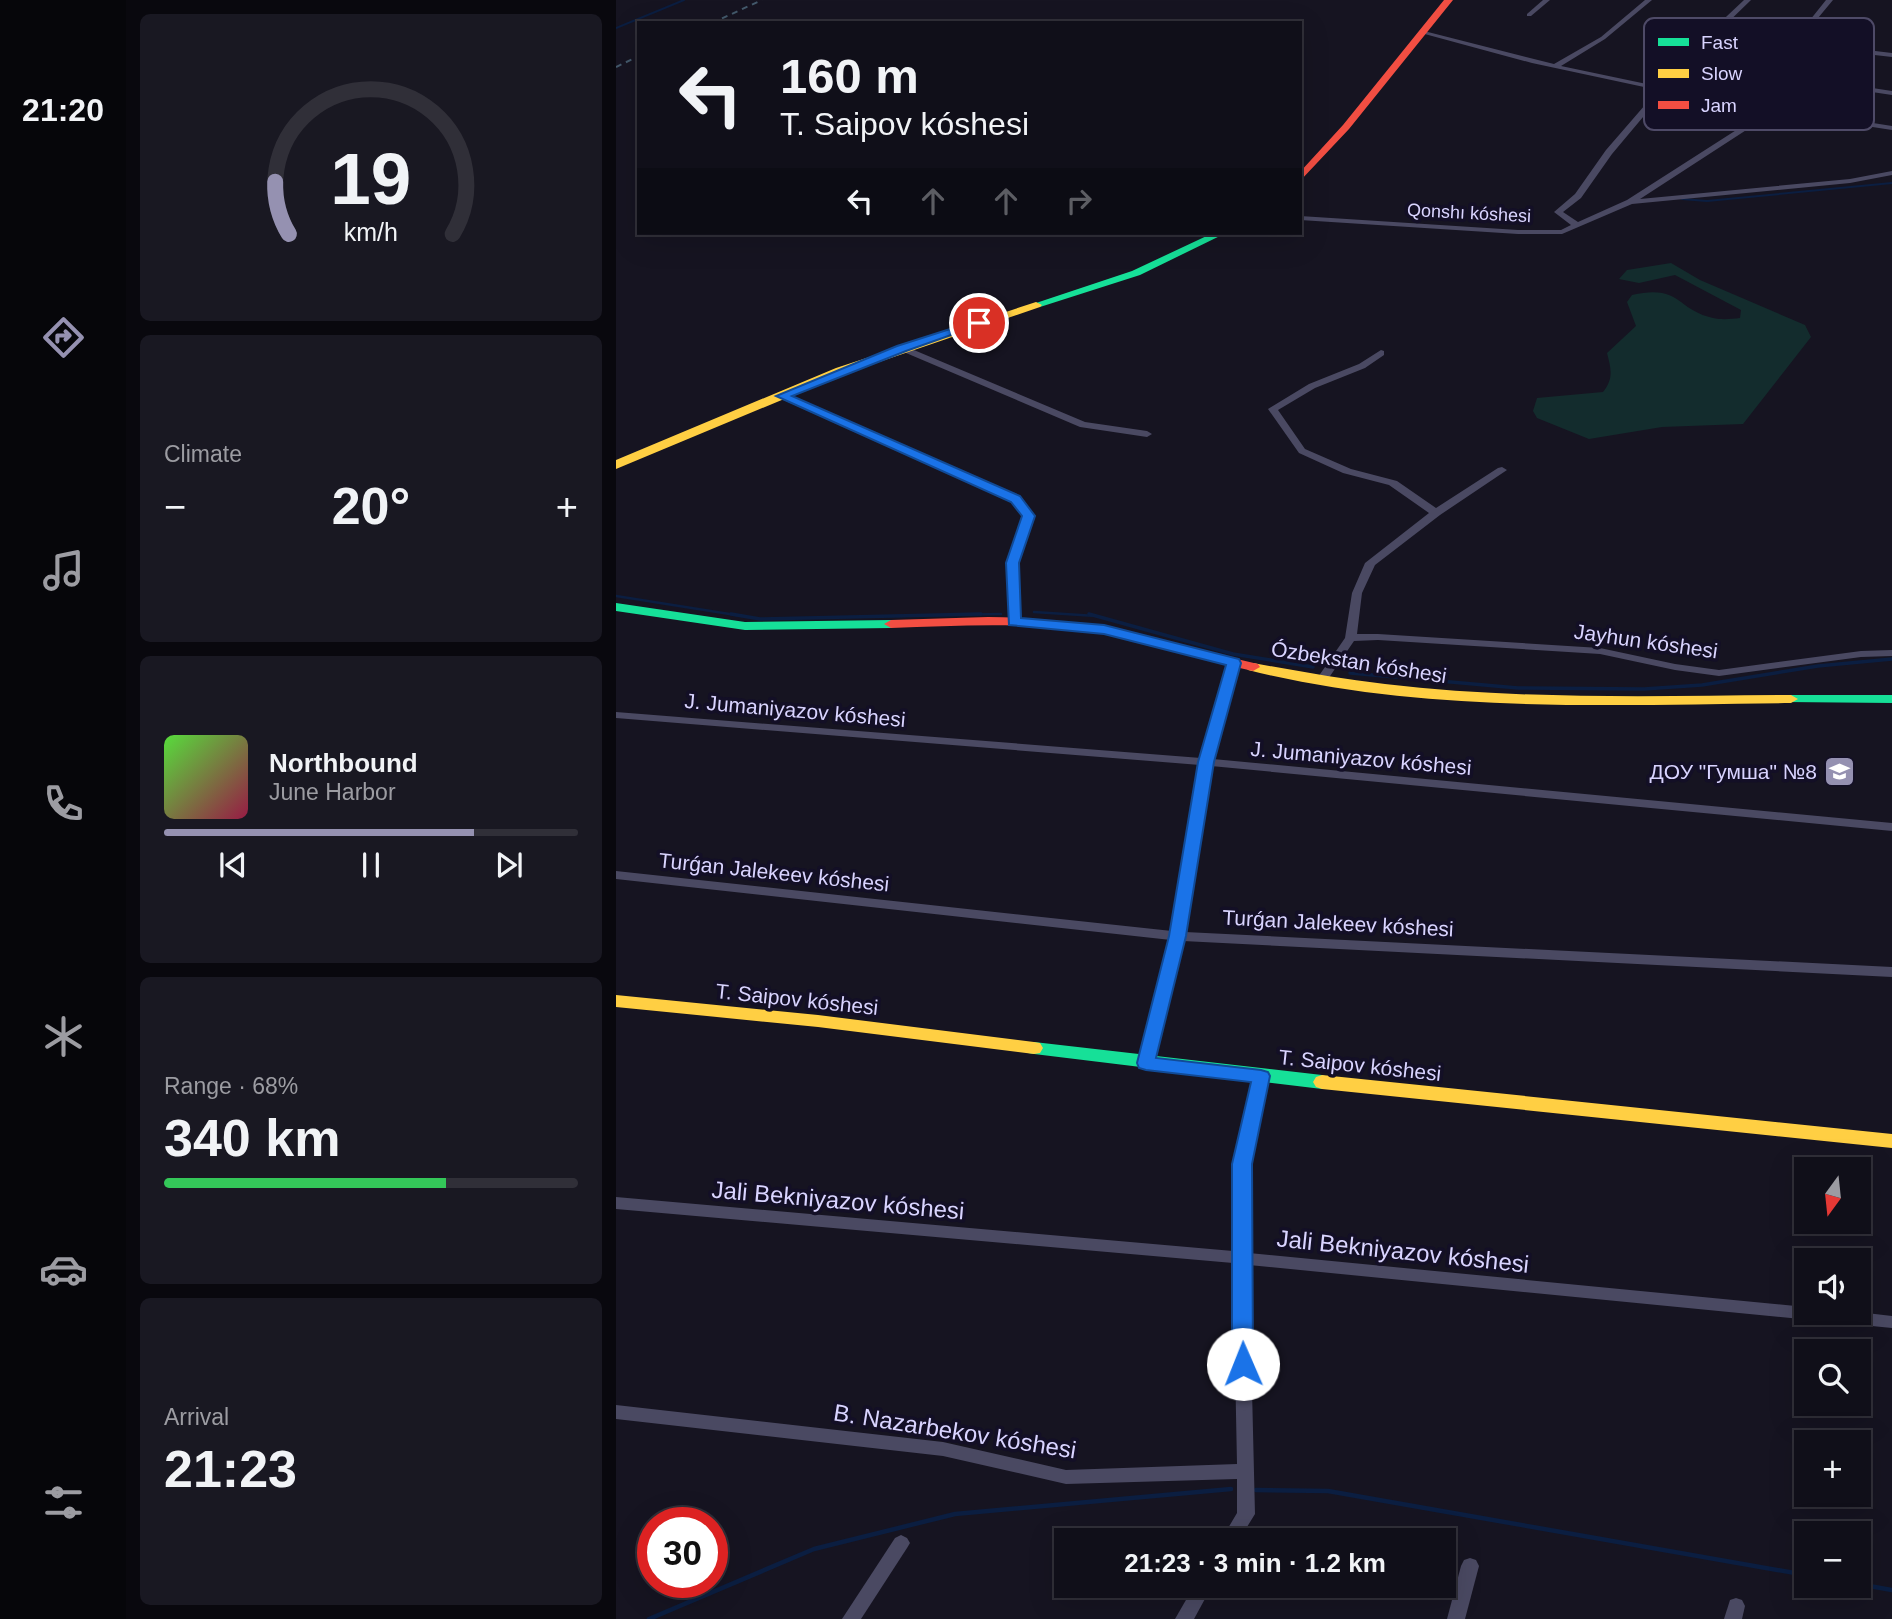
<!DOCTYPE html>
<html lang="en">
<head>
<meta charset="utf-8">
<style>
  body { margin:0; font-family:Helvetica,sans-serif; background:#191822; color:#f1f3f6; height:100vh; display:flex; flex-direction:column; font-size:26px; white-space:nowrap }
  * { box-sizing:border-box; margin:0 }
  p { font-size:23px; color:#9c9ca2 }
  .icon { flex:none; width:38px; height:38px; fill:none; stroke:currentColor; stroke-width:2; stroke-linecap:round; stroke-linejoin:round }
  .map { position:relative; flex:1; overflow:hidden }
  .details { display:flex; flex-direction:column; gap:14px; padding:14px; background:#09080e; width:490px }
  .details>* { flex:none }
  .hud { position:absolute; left:21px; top:21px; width:665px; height:214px; border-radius:0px; box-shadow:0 7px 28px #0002,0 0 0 2px #302f38; background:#100f19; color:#f1f3f6; overflow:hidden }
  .needle { width:46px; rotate:195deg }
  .fabs { position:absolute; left:1178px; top:1157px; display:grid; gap:14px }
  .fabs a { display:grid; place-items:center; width:77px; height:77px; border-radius:0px; background:#100f19; box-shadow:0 7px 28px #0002,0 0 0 2px #302f38; font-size:35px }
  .speed { position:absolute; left:21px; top:1507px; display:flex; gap:14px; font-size:35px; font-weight:700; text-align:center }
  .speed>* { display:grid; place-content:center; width:91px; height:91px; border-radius:50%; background:#100f19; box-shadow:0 7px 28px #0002,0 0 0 2px #302f38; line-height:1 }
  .speed .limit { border:10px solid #d22; background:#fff; color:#111 }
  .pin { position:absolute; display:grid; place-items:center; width:60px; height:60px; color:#fff; margin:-30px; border:4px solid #fff; border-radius:50%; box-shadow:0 2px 7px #0007 }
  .me { position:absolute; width:77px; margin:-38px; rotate:359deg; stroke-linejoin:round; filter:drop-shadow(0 0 5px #0008) }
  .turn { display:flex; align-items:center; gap:24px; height:147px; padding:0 28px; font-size:32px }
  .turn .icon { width:91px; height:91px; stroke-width:2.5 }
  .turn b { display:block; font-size:49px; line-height:60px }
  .lanes { display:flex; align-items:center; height:66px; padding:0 28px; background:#0003; justify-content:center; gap:35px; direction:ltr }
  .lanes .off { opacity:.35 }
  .big { font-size:52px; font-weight:700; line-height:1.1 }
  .details .tile { flex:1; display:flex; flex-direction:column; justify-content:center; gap:10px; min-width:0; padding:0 24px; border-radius:10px; background:#191822 }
  .details .dial { align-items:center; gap:0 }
  .dial svg { height:182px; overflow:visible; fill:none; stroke:#302f38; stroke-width:7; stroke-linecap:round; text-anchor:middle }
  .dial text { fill:#f1f3f6; stroke:none }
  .song { display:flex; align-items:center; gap:21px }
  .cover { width:84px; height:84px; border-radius:10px; background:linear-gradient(135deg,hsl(110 70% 55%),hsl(340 70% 35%)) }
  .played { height:7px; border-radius:4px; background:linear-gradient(90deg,#9591b1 75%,#302f38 75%) }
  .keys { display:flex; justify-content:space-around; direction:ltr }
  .heat { display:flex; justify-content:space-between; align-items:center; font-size:38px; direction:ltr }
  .charge { height:10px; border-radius:5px; background:linear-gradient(90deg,#34c759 68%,#302f38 0) }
  .trip { position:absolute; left:438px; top:1528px; width:402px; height:70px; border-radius:0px; background:#100f19; box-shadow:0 7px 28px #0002,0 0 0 2px #302f38; font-weight:700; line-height:70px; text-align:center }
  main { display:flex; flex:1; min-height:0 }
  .tab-bar { display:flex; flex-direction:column; width:126px; justify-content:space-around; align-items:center; background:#06060a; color:#9c9ca2 }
  .tab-bar .icon { width:49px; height:49px }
  .tab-bar .on { color:#9591b1 }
  .tab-bar b { font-size:32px; color:#f1f3f6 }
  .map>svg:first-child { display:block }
</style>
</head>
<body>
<main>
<nav class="tab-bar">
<b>21:20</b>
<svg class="icon on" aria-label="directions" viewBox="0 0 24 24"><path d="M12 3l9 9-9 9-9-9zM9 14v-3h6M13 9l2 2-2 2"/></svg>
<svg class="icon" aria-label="music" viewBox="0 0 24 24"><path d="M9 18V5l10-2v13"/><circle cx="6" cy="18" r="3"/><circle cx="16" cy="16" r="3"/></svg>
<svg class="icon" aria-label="phone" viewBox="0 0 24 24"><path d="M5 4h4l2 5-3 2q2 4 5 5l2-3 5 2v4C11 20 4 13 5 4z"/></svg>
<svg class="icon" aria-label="climate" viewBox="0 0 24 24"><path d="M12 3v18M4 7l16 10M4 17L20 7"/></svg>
<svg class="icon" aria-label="car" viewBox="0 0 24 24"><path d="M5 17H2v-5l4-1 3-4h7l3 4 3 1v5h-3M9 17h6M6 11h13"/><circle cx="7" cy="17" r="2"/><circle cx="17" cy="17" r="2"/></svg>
<svg class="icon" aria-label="filters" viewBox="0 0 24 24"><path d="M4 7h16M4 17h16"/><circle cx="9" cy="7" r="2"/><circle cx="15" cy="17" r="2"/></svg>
</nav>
<section class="details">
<div class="tile dial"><svg viewBox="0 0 100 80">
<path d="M14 69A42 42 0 1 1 86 69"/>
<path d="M14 69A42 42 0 0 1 8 46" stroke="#9591b1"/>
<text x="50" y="56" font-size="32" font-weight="700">19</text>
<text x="50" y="72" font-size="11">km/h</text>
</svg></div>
<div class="tile"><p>Climate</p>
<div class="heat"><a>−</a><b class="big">20°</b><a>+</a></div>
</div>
<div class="tile">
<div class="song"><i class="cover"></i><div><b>Northbound</b><p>June Harbor</p></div></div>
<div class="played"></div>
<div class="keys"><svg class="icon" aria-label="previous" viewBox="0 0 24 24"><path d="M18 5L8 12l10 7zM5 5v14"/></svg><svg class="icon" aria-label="pause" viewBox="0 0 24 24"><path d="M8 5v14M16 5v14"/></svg><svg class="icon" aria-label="next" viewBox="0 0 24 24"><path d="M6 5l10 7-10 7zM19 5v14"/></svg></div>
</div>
<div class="tile"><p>Range · 68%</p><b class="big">340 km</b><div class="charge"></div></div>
<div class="tile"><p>Arrival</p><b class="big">21:23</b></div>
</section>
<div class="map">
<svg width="1276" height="1619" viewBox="0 0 1276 1619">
  <rect width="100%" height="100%" fill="#161421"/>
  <!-- green -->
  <path fill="#132c2d" d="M1055,263L1084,280L1189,325L1195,337L1127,424L1046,427L973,439L921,418L917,411L921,398L987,392C998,378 995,369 991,353L1020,326L1011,302L1016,295C1065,284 1060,310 1097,318C1105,320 1116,319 1124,318L1125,310L1059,275L1023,283L1003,279L1011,270Z"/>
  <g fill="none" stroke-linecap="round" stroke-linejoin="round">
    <!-- stream-far3 -->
    <g stroke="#0b1e41" stroke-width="2">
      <path d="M0,28L68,0"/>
      <path d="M1066,199L1091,201L1276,183"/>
    </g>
    <!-- stream-far2 -->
    <g stroke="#0b1e41" stroke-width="2.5">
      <path d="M0,596L126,616"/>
      <path d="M418,612L480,616"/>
      <path d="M281,616L385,614"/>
    </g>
    <!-- stream-far1 -->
    <g stroke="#0b1e41" stroke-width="3.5">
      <path d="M115,614L144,619L365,614"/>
      <path d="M473,614L617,654L697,667"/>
      <path d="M734,673L902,688L1028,689L1086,685L1202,666L1276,659"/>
    </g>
    <!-- stream -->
    <g stroke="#0b1e41" stroke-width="4.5">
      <path d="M640,1490L712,1491L1190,1575"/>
      <path d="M1242,1584L1276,1590"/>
      <path d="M33,1619L198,1549L339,1514L615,1489"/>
    </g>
    <!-- street -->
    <g fill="#4a4962" fill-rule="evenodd">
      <path d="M927,0H934L915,16H911V14Z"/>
      <path d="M1029,0H1036L989,39L945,66L1045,87L1070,63L1094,32L1128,0H1135L1102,32L1186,42V30L1210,0H1217L1192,30V43L1276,53V57L1206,49L1191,78L1276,91V95L1189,82L1162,108L1276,126V130L1158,112L1024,199L1234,179L1276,171V175L1234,183L1016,204L946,234H902L684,220V216L902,230H945L955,225L938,212L959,194L990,150L1042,90L916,63L805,33L808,31L938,64L985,37ZM1098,35L1199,48L1184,79L1155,107L1052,88L1076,67ZM1048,92L1150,111L1011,200L962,222L947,212L965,198L996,154Z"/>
      <path d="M286,345L469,422L531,431L536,434L531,437L464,427L283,350L281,348Z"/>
      <path d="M765,350L768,351V355L749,368L699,388L662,410L689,449L735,469L781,481L820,508L882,468L886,467L891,470L824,515L759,565L746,593L741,634H762L984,648L1059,664L1103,670L1245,651L1276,650V656L1245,657L1103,676L1059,670L984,654L762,640L738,641L710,682H702L700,680L729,638L736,593L749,563L813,513L773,485L727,473L683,453L652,409L693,384L743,364Z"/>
      <path d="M166,393L404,497L417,516L401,563L403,622L402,624L398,625L393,622L391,563L407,516L396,501L163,398V394Z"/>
      <path d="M618,660L624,663L597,759L1276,823V831L595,766L569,932L1276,967V977L567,941L537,1063L535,1067H525L523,1063L555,940L0,879V871L556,931L584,765L0,718V712L585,758L612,663Z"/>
      <path d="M645,1071L650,1072L652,1076L633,1164V1253L1190,1307V1312H1242L1276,1316V1328L633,1265L639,1514L623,1540H605L621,1513V1479L450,1484L327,1456L0,1419V1405L327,1442L450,1470L621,1464L617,1263L0,1209V1197L617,1251L619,1164L638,1076L640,1072Z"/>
      <path d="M285,1535L291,1538L294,1543L291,1548L245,1619H226L279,1538Z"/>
      <path d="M854,1558L860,1560L863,1566L849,1619H831L845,1566L848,1560Z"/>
      <path d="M578,1586H596L578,1619H559Z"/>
      <path d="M1120,1598L1126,1600L1129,1606L1126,1619H1108L1114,1600Z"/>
    </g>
    <!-- fast -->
    <g fill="#16e098" fill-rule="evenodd">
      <path d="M597,233H610L524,275L424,307L414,305L516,271Z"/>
      <path d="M0,603L129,622L275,620L282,624L275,628L129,630L0,611Z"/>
      <path d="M1175,695H1276V703L1170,702L1168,699L1170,696Z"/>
      <path d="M418,1042L706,1075L712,1077L715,1082L712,1087L706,1089L418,1054L412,1053L409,1048L412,1043Z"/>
    </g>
    <!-- slow -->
    <g fill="#ffcf43" fill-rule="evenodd">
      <path d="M420,302L426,305L424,307L228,374L0,469V460L220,368Z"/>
      <path d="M637,663C681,671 725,679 769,684C903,700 1040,696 1175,695L1182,699L1175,703C995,705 808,714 632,670L630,667Z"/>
      <path d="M0,995L202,1015L418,1042L424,1043L427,1048L424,1053L418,1054L202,1027L0,1007Z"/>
      <path d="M706,1075L1276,1134V1148L706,1089L700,1087L697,1082L700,1077Z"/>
    </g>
    <!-- jam -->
    <g fill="#f24e42" fill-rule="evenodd">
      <path d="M828,0H837L733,129L684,181V172L727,125Z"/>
      <path d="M372,617C471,617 548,641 642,664L644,667L637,671C581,659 526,640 469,631C405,622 340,626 275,628L268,624L275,620Z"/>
    </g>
    <!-- rail -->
    <g stroke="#43596b" stroke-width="2" stroke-dasharray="6 5" stroke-linecap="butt">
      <path d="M96,23L146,0"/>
      <path d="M0,67L23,56"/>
    </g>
  </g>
  <!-- route -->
  <path fill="#1a73e8" stroke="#114b97" stroke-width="2" d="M359,321L369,323L290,351L176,396L404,496L419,516L403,563L405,618L488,625L623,659L625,663L598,762L570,936L540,1058L645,1070L652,1072L654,1076L636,1164L637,1364L634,1370L627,1373L619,1370L616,1364V1164L635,1082L530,1070L523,1068L521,1063L553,936L582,762L610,665L488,634L393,625L390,563L406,516L395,502L160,396L281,346Z"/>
  <!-- icons -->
  <defs>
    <symbol id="school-square" viewBox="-11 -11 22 22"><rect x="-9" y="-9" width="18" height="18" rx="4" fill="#9591b1" stroke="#130f26"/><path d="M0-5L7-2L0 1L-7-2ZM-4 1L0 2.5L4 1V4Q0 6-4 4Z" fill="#fff"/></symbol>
  </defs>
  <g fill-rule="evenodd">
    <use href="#school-square" x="1206" y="754" width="35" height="35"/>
  </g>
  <g text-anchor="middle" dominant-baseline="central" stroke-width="7" stroke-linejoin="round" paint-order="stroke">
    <!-- far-street labels -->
    <g font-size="18" fill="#d9d4ff" stroke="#130f26">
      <text transform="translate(853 213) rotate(3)">Qonshı kóshesi</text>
    </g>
    <!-- street labels -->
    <g font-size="21" fill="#d9d4ff" stroke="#130f26">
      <text transform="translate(1030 641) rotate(8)">Jayhun kóshesi</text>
      <text transform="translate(743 662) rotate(9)">Ózbekstan kóshesi</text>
      <text transform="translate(179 710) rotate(5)">J. Jumaniyazov kóshesi</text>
      <text transform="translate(745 758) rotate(5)">J. Jumaniyazov kóshesi</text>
      <text transform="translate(158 872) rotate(6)">Turǵan Jalekeev kóshesi</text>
      <text transform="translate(722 923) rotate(3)">Turǵan Jalekeev kóshesi</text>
      <text transform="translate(181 999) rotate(6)">T. Saipov kóshesi</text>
      <text transform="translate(744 1065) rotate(6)">T. Saipov kóshesi</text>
    </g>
    <!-- poi labels -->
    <g font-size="21" fill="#d9d4ff" stroke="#130f26" text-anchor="end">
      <text x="1201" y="771">ДОУ "Гумша" №8</text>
    </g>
    <!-- near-street labels -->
    <g font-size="24" fill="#d9d4ff" stroke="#130f26">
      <text transform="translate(222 1200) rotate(5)">Jali Bekniyazov kóshesi</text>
      <text transform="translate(787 1251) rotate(6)">Jali Bekniyazov kóshesi</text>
      <text transform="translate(339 1431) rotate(9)">B. Nazarbekov kóshesi</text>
    </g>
  </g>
  <!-- legend -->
  <rect x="1028" y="18" width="230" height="112" rx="10" fill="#130f26" stroke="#4e4a67" stroke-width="2"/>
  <rect x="1042" y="38" width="31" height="8" fill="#16e098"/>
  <rect x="1042" y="69" width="31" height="9" fill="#ffcf43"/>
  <rect x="1042" y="101" width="31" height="8" fill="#f24e42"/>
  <g font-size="19" fill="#d9d4ff">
    <text x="1085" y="49">Fast</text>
    <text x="1085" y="80">Slow</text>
    <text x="1085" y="112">Jam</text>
  </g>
</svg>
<div class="fabs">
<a><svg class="needle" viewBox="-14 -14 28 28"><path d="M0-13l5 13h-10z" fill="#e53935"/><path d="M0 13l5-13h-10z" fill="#9c9ca2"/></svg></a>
<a><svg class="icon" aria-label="sound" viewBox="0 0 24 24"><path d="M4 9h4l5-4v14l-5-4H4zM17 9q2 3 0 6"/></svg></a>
<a><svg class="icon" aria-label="search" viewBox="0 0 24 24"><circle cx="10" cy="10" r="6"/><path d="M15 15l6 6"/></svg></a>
<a>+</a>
<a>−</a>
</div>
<div class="speed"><div class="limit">30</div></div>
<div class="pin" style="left:363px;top:323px;background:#d93025"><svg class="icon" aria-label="arrive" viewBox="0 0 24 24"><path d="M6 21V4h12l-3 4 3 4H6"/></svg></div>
<svg class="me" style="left:627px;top:1364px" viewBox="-20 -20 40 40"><circle r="19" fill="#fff"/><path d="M0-13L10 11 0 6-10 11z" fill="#1a73e8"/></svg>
<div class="trip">21:23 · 3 min · 1.2 km</div>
<div class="hud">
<div class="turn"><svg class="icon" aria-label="left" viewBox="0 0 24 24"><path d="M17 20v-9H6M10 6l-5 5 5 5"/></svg><div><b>160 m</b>T. Saipov kóshesi</div></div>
<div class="lanes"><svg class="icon" aria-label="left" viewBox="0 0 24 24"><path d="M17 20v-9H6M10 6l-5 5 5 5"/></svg><svg class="icon off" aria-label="ahead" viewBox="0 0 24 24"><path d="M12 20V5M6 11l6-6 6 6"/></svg><svg class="icon off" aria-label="ahead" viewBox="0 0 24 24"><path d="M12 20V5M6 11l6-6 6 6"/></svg><svg class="icon off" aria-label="right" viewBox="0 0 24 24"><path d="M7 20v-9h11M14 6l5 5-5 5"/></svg></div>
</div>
</div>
</main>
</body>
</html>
